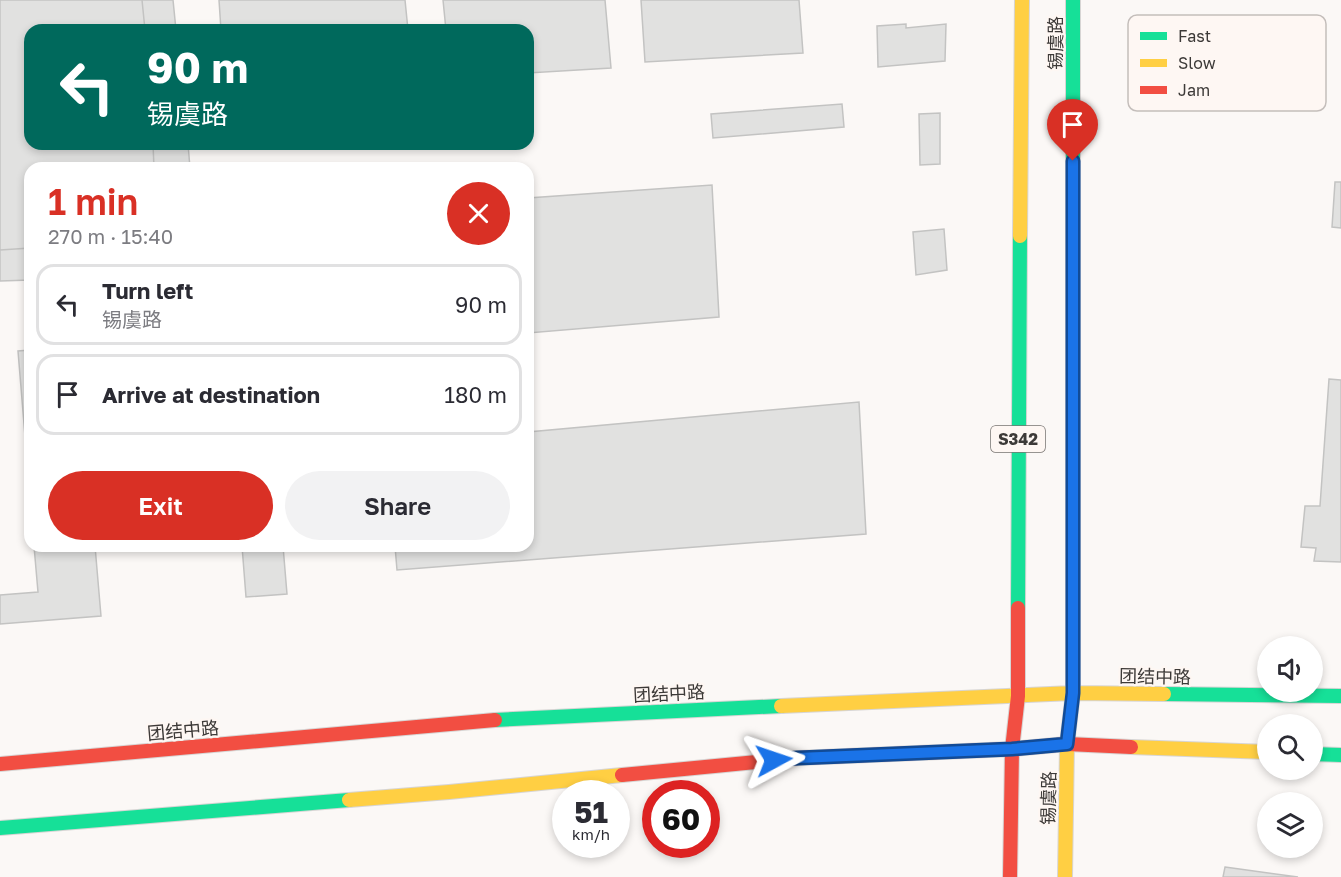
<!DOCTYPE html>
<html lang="en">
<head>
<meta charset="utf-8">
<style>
  body { margin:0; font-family:"Golos Text","Noto Sans SC",sans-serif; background:#f2f2f3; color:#2b2b33; height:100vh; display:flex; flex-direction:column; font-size:22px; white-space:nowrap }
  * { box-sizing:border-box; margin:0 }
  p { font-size:20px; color:#7c7c81 }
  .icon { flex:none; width:33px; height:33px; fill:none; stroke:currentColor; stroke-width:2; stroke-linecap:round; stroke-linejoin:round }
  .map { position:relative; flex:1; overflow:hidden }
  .drawer { position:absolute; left:24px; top:162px; width:510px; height:390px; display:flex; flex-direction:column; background:#fff; border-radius:18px; box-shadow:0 3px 9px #0003 }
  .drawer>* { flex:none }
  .banner { position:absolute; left:24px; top:24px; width:510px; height:126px; border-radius:18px; box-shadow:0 3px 9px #0003; background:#00695c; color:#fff; overflow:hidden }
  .controls { position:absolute; left:1257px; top:636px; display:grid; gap:12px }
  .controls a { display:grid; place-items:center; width:66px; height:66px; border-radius:50%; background:#fff; box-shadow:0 3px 9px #0003; font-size:30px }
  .speed { position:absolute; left:552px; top:780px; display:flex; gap:12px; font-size:30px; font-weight:700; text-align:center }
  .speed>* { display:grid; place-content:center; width:78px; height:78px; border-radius:50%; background:#fff; box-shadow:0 3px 9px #0003; line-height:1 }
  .speed small { font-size:15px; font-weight:400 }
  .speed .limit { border:9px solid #d22; background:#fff; color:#111 }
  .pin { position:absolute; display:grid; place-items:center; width:51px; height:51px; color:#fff; margin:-62px -26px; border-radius:50% 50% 50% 0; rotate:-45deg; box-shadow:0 0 6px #0007 }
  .pin .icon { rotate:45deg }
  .me { position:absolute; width:66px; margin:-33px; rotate:85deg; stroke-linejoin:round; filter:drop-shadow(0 0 4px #0008) }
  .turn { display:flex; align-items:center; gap:21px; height:126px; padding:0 24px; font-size:27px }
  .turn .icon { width:78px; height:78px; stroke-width:2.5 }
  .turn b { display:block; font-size:42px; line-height:51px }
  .round { display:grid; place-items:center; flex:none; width:63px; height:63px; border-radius:32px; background:#f2f2f3 }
  .summary { display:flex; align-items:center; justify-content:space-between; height:102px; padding:0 24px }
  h1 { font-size:36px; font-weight:600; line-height:45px; color:#d93025 }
  .action { display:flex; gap:12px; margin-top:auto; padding:12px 24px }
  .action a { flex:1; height:69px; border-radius:36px; background:#d93025; color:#fff; font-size:24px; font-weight:600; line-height:69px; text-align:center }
  .action a+a { background:#f2f2f3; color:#2b2b33 }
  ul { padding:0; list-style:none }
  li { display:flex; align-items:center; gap:18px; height:81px; margin:0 12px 9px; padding:0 12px; border:3px solid #e1e1e2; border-radius:18px }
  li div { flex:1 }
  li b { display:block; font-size:22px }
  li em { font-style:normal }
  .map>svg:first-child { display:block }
  .building { fill:#e1e1e0; stroke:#c3c3c2; stroke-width:1.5 }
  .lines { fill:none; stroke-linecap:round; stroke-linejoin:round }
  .fast-casing { stroke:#d7d5d4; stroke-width:16 }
  .slow-casing { stroke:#d7d5d4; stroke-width:16 }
  .jam-casing { stroke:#d7d5d4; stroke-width:16 }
  .fast { stroke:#16e098; stroke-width:14 }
  .slow { stroke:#ffcf43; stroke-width:14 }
  .jam { stroke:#f24e42; stroke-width:14 }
  .route-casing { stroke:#114b97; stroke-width:15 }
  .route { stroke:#1a73e8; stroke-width:10 }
  .labels { text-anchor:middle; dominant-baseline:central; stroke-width:4.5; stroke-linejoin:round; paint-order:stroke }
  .shield { fill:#fef7f3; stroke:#777370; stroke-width:1.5 }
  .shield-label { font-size:16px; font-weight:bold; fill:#3d3a38 }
  .street-label { font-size:18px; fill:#3d3a38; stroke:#fef7f3 }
  .key { fill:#fef7f3; stroke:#c4bebb; stroke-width:1.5 }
  .key-label { font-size:16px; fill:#3d3a38 }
</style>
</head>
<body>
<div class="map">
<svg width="1341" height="877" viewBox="0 0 1341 877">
  <rect width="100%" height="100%" fill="#fbf8f6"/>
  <path class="building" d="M0,0H142L145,30H30V144H153L154,168H30V248L0,250Z
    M0,0H173L176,30H30V144H188L190,168H30V280L0,281Z
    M219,0H405L408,30H221Z
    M443,0H605L611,68L528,73V30H446Z
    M641,0H799L803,53L645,62Z
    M906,24V28L946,24L945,61L878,67L877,26Z
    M842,104L844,127L713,138L711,114Z
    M940,113V164L920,165L919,114Z
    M1335,182H1341V228L1332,227Z
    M712,185L719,317L528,333V198Z
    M944,229L947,270L916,275L913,232Z
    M30,350V497L18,351Z
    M1329,379L1341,380V562L1314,561L1316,548L1301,547L1305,506H1320Z
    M859,402L866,534L397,570L395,546H528V432Z
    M34,546H95L101,616L0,624V595L38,592Z
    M242,546H283L287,594L246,597Z
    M1225,867L1298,877H1223Z"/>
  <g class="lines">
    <g class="fast-casing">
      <path id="fast" d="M1073,0V483
        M1018,608L1020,236
        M1164,694L1341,696
        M495,720L781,706
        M1312,754L1341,755
        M0,828L349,800"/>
    </g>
    <g class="slow-casing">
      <path id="slow" d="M1020,236L1022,0
        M781,706L1073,693L1164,694
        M1131,747L1268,752
        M349,800L449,792L622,775
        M1065,877L1067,744L1073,693V483"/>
    </g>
    <g class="jam-casing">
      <path id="jam" d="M0,764L495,720
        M622,775L798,758L1012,749L1067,744L1131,747
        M1010,877L1012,749L1018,696V608"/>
    </g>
    <use href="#fast" class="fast"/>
    <use href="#slow" class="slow"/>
    <use href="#jam" class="jam"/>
  </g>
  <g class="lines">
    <g class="route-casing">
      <path id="route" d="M774,760L798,758L1012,749L1067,744L1073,693V161"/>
    </g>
    <use href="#route" class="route"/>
  </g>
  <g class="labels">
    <rect class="shield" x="991" y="426" width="54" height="26" rx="4.5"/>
    <g class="shield-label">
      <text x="1018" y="439">S342</text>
    </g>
    <g class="street-label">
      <text transform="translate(1055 43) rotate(-90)">锡虞路</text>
      <text transform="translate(1155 676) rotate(1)">团结中路</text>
      <text transform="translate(669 693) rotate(-3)">团结中路</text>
      <text transform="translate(183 730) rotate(-5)">团结中路</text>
      <text transform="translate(1048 798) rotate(-89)">锡虞路</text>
    </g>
  </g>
  <rect x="1128" y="15" width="198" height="96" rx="9" class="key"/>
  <rect x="1140" y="32" width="27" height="8" fill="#16e098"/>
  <rect x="1140" y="59" width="27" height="8" fill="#ffcf43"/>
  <rect x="1140" y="86" width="27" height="8" fill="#f24e42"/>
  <g class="key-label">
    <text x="1178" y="42">Fast</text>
    <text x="1178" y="69">Slow</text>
    <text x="1178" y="96">Jam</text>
  </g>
</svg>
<div class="controls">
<a><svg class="icon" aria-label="sound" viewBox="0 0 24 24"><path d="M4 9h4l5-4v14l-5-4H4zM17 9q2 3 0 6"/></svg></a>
<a><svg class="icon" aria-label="search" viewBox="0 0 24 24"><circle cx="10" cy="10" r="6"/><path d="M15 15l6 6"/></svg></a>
<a><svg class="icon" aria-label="layers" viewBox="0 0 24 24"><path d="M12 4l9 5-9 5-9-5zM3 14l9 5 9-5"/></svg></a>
</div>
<div class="speed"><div>51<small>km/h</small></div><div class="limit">60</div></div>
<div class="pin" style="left:1073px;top:161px;background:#d93025"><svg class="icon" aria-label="arrive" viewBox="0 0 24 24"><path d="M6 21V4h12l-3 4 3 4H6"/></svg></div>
<svg class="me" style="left:774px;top:760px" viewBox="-20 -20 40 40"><path d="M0-17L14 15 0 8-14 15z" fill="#1a73e8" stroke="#fff" stroke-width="4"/></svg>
<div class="banner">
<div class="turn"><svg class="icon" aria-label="left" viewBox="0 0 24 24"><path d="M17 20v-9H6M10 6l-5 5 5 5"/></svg><div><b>90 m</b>锡虞路</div></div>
</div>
<section class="drawer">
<div class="summary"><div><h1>1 min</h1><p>270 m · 15:40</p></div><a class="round" style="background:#d93025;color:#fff"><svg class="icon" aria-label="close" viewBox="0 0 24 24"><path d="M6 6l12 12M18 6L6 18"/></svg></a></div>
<ul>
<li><svg class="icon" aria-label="left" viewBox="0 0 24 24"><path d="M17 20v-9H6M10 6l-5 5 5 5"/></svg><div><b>Turn left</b><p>锡虞路</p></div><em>90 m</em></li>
<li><svg class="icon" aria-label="arrive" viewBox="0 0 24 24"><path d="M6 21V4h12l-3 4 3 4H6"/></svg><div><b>Arrive at destination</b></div><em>180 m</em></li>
</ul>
<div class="action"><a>Exit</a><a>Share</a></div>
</section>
</div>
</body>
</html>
